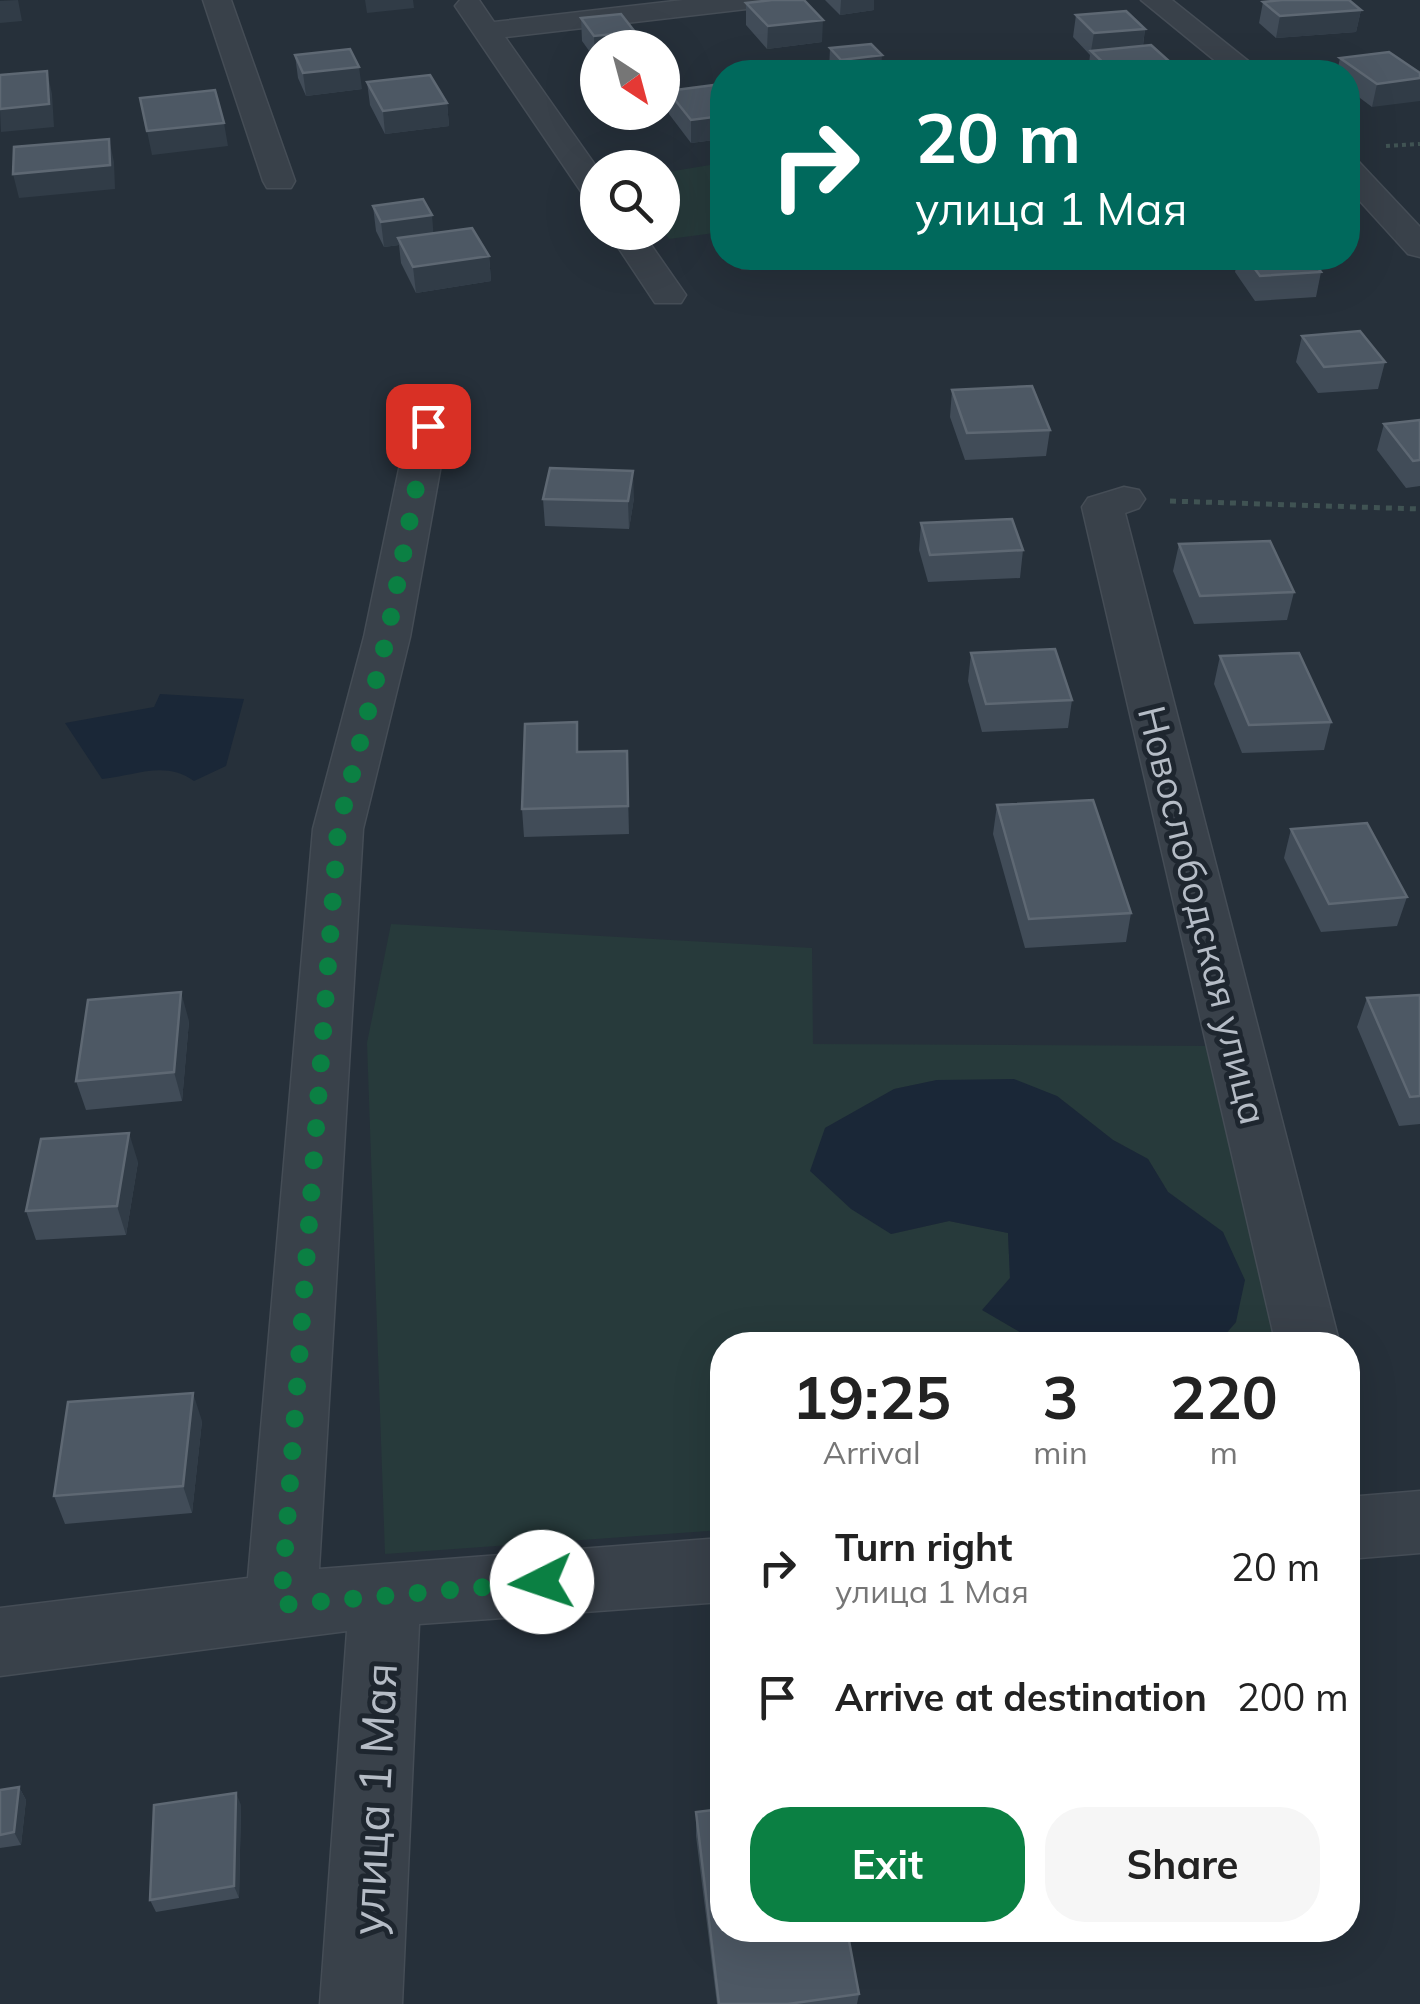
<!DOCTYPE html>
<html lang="en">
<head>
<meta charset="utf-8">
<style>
  body { margin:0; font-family:Mulish,sans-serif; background:#f6f6f6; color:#222; height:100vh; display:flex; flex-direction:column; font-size:38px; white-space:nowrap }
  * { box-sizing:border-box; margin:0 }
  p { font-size:32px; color:#767676 }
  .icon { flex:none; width:55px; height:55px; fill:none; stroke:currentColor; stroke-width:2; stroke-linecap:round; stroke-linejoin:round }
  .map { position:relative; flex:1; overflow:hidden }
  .sheet { position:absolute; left:710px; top:1332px; width:650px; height:610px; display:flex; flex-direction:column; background:#fff; border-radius:40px; box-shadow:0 10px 40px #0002 }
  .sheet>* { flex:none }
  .hud { position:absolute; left:710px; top:60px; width:650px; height:210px; border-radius:40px; box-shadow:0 10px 40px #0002; background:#00695c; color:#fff; overflow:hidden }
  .needle { width:65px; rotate:144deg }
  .controls { position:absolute; left:580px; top:30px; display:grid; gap:20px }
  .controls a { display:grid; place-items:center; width:100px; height:100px; border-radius:50%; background:#fff; box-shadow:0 10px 40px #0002; font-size:50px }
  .pin { position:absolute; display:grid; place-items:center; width:85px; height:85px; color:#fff; margin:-42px; border-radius:20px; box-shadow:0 5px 15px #0006 }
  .me { position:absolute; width:110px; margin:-55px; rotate:266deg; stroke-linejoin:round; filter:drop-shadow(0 0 8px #0008) }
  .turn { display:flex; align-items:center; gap:35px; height:210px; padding:0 40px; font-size:45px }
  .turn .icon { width:130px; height:130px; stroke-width:2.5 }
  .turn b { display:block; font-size:70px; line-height:85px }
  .eta { display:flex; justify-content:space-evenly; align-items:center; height:170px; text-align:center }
  .eta b { font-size:60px; font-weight:700; line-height:70px }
  .action { display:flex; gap:20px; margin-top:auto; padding:20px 40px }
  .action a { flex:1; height:115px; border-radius:40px; background:#0b8043; color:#fff; font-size:40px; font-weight:700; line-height:115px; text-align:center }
  .action a+a { background:#f6f6f6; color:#222 }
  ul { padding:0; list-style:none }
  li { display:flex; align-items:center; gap:30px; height:130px; padding:0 40px }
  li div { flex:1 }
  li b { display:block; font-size:38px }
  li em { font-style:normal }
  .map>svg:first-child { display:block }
  .green { fill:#273a3b }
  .water { fill:#1a2737 }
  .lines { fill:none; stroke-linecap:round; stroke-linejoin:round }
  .minor-casing { stroke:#454d56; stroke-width:3 }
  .path-far1 { stroke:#405353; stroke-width:4; stroke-dasharray:4 4; stroke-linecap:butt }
  .path { stroke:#405353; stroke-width:5; stroke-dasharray:6 6; stroke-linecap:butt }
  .minor { fill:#39414a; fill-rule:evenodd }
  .wall { fill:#414c58 }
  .shaded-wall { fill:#313c47 }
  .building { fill:#4d5864; stroke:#5e6873; stroke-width:2.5 }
  .route { stroke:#0b8043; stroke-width:18; stroke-dasharray:0 32.4 }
  .labels { text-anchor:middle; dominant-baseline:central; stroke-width:10; stroke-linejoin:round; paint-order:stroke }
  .street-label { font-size:38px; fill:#b5bcc6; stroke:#1e262f }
  .near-street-label { font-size:45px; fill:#b5bcc6; stroke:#1e262f }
</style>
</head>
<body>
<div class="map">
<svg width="1420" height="2004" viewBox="0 0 1420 2004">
  <rect width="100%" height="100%" fill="#26303a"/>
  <path class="green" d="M722,163V232L669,239L663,230L662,173Z
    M391,924L812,948L813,1044L1218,1046L1282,1345H1216L1236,1322L1223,1232L1168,1192L1148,1159L1113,1140L1057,1096L937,1080L895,1089L825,1128L891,1234L949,1221L1008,1233L1010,1278L983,1310L1042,1345H722V1530L385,1554L367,1043Z"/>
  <path class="water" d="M160,694L244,699L226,766L194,781C164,760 136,776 102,779L65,723L154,707Z
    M1014,1079L1057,1096L1113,1140L1148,1159L1168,1192L1223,1232L1245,1280L1236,1322L1216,1345H1042L982,1310L1010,1278L1008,1233L949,1221L891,1234L851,1209L810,1171L825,1128L894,1089L937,1080Z"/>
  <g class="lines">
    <g class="minor-casing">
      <path id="minor" d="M203,0H231L295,181L291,188H267L263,181Z
        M460,0H479L494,22L683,0H769L755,8L505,37L598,169V203L582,193L455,6Z
        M1141,0H1172L1262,72H1229Z
        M1348,159L1359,162L1420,227V257L1408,254L1348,188Z
        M608,232H642L686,295L681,303H655Z
        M428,414L442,418L448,426L410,637L363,829L319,1569L722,1538V1602L419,1624L402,2004H320L347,1631L0,1676V1608L248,1578L313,829L364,637L408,426L414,418Z
        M1124,487L1139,490L1145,499L1139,508L1125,513L1340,1345H1276L1082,507L1088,498Z
        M1420,1491V1553L1348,1559V1497Z"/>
    </g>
    <path class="path-far1" d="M1386,146L1420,144"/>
    <path class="path" d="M1170,501L1420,509"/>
    <use href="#minor" class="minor"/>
  </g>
  <path class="wall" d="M825,0H874V10L840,15Z
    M1263,2L1361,10L1356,32L1276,38L1259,23Z
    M746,3L822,42L767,49L746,25Z
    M1076,15L1145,29L1143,46L1180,72H1088L1090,55L1073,37Z
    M581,18L635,32L595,59L582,41Z
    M830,48L881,72H831L829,71Z
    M295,55L362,89L306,96L298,78Z
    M1340,58L1420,73L1372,107L1348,89V72H1337Z
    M367,82L447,103L449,126L385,134L370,105Z
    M722,84V139L691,143L669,114L668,91Z
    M373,206L489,256L491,281L416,293L401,263L399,245L384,247L376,231Z
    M720,217H722V245L720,242Z
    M732,258H804L803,261L742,270Z
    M1238,258H1311L1321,272L1316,297L1255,301L1235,272Z
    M1302,336L1385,362L1378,389L1318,393L1296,362Z
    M952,390L1050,430L1046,456L965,460L950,417Z
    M1420,420V486L1406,488L1377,450L1384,424Z
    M634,498L629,529L545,526L543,499Z
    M921,523L1023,550L1020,578L928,582L919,550Z
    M1179,544L1294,592L1287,620L1194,624L1173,571Z
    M971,653L1072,700L1068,728L982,732L968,681Z
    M1220,656L1331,722L1324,750L1242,753L1214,684Z
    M627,751L629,834L524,837L522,809L578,752Z
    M997,805L1131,913L1126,942L1025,948L993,834Z
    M1291,829L1407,897L1397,926L1321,932L1284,858Z
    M1420,995V1124L1399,1126L1357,1027L1367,998Z
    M189,1021L182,1101L86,1110L76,1081Z
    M138,1162L126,1235L36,1240L26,1211Z
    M202,1421L192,1513L65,1524L54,1496Z
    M19,1787L26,1800L21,1845L0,1848V1790Z
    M241,1805L239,1898L156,1912L150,1900Z
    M696,1812L859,1994L857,2004H717L696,1836Z"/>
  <path class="shaded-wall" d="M18,0L22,21L0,23V1Z
    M365,0H413L414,8L367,13Z
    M841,0H874V10L840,15Z
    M1361,10L1356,32L1276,38L1280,16Z
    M823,20L822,42L767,49L768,26Z
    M1145,29L1142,51H1091L1094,33Z
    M635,32V48H598V58L595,59L594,36Z
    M882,55L881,72H840L841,60Z
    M359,67L362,89L306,96L303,73Z
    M47,71L52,94L54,127L1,132L0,109Z
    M1420,78V101L1372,107L1377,84Z
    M447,103L449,126L385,134L383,111Z
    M722,116V139L691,143V120Z
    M224,123L228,146L152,155L147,131Z
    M109,139L114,162L115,189L19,198L13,174Z
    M432,215L434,240L398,238L399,245L384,247L381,222Z
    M489,256L491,281L416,293L413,267Z
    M742,258H804L803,261L742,270Z
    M633,471L634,498L629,529L628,501Z
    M181,992L189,1021L182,1101L174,1072Z
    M129,1133L138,1162L126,1235L117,1206Z
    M193,1393L202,1421L192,1513L183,1486Z
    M19,1787L26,1800L21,1845L14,1832Z
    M236,1793L241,1805L239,1898L234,1886Z"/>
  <path class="building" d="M772,0H804L823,20L768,26L746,3Z
    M1282,0H1349L1361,10L1280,16L1263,2Z
    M1126,11L1145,29L1094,33L1076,15Z
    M621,14L635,32L594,36L581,18Z
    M871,44L882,55L841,60L830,48Z
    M1151,45L1180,71L1113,72L1091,51Z
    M350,49L359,67L303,73L295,55Z
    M1389,52L1420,73V78L1377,84L1340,58Z
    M47,71L49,104L0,109V75Z
    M430,75L447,103L383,111L367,82Z
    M722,84V116L691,120L668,91Z
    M215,90L224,123L147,131L140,98Z
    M109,139L110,165L13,174L14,147Z
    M423,199L432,215L381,222L373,206Z
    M472,228L489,256L413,267L398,238Z
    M1247,258H1311L1321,272L1260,276Z
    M1360,331L1385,362L1324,367L1302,336Z
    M1032,386L1050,430L967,433L952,390Z
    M1420,420V460L1413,461L1384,424Z
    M550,468L633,471L628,501L543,499Z
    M1012,519L1023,550L930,555L921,523Z
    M1270,541L1294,592L1200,596L1179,544Z
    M1055,649L1072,700L986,704L971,653Z
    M1299,653L1331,722L1249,725L1220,656Z
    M577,722V752L627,751L628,806L522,809L525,724Z
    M1093,800L1131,913L1029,919L997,805Z
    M1367,823L1407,897L1329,904L1291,829Z
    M181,992L174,1072L76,1081L88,1000Z
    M1420,995V1096L1410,1097L1367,998Z
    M129,1133L117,1206L26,1211L41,1139Z
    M193,1393L183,1486L54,1496L68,1402Z
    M19,1787L14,1832L0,1835V1790Z
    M236,1793L234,1886L150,1900L154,1805Z
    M722,1809V1930H847L859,1994L788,2004H719L696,1812Z"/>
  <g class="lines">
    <path class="route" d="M428,426L387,637L338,829L281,1605L542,1582"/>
  </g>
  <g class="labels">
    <g class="street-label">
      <text transform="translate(1203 915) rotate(76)">Новослободская улица</text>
    </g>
    <g class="near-street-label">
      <text transform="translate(373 1799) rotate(-87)">улица 1 Мая</text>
    </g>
  </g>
</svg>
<div class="controls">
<a><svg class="needle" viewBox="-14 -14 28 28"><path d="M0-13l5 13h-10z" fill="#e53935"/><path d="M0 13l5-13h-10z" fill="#767676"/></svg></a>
<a><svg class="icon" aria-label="search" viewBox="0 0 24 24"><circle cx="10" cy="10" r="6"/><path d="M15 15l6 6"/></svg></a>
</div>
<div class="pin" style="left:428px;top:426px;background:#d93025"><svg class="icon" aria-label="arrive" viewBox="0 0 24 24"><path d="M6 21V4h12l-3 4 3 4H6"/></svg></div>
<svg class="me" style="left:542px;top:1582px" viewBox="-20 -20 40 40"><circle r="19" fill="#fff"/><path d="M0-13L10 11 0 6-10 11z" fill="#0b8043"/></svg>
<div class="hud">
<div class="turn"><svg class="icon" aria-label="right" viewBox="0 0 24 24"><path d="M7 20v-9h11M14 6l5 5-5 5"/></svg><div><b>20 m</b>улица 1 Мая</div></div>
</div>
<section class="sheet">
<div class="eta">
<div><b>19:25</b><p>Arrival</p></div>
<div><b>3</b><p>min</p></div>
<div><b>220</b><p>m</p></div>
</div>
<ul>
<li><svg class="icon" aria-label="right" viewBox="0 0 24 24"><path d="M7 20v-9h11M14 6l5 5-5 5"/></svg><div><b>Turn right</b><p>улица 1 Мая</p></div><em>20 m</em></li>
<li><svg class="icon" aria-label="arrive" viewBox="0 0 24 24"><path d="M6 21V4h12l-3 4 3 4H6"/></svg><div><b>Arrive at destination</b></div><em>200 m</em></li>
</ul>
<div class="action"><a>Exit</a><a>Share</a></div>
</section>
</div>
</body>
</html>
